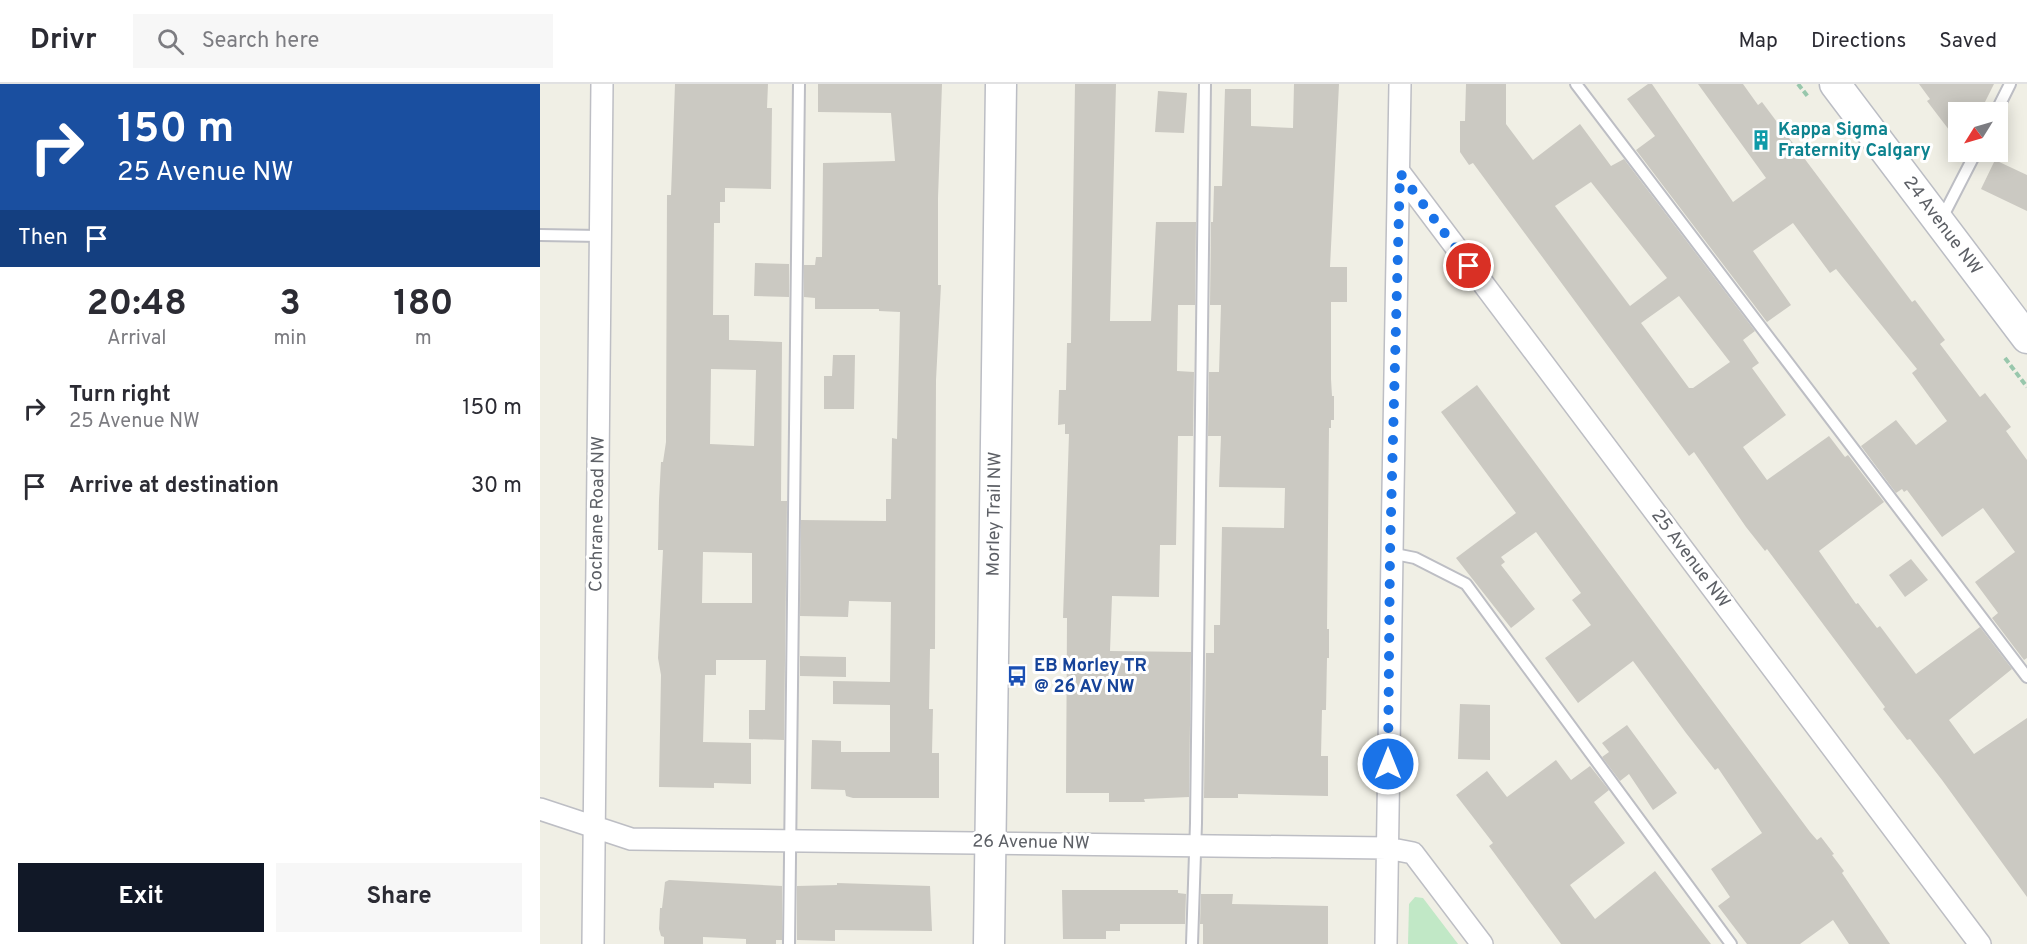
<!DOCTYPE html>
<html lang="en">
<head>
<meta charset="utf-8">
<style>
  body { margin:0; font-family:Overpass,sans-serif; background:#f7f7f7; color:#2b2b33; height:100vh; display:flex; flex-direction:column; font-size:22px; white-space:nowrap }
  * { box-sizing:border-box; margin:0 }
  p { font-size:20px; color:#7c7c81 }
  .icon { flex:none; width:33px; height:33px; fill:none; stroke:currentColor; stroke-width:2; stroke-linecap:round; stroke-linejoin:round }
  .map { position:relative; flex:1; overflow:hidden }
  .sheet { display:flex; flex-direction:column; background:#fff; width:540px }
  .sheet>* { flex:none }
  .hud { background:#1a4fa0; color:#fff; overflow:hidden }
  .needle { width:39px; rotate:233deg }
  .buttons { position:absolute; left:1408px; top:18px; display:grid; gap:12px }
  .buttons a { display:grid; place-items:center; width:60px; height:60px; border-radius:0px; background:#fff; box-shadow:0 3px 15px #0003; font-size:30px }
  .pin { position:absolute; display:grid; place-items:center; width:51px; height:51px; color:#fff; margin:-26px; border:3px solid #fff; border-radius:50%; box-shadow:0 2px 6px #0007 }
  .me { position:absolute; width:66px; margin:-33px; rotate:0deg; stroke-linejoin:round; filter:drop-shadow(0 0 4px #0008) }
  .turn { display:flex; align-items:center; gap:21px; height:126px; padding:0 18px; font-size:27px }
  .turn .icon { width:78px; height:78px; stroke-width:2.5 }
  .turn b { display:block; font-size:42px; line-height:51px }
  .then { display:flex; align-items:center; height:57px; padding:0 18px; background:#0003; gap:12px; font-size:22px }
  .eta { display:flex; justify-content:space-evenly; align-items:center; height:102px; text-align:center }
  .eta b { font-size:36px; font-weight:700; line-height:42px }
  .primary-button { display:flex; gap:12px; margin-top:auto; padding:12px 18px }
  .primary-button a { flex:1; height:69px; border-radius:0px; background:#111827; color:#fff; font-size:24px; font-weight:700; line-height:69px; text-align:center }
  .primary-button a+a { background:#f7f7f7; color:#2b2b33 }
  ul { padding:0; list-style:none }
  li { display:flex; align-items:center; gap:18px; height:78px; padding:0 18px }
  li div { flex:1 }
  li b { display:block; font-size:22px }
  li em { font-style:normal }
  header { display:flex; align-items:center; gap:36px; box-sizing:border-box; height:84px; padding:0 30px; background:#fff; border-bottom:2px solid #e1e1e2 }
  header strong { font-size:28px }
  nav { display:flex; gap:33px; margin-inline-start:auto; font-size:21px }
  .search { width:420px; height:54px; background:#f7f7f7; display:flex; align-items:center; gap:15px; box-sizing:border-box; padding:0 21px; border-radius:0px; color:#7c7c81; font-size:22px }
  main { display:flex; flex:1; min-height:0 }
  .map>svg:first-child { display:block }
  .green { fill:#c1e8c6 }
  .building { fill:#cbc9c2; fill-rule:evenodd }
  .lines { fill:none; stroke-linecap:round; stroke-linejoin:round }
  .lane-casing { stroke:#bdbec4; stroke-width:14 }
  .street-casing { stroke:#bdbec4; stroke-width:24 }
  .secondary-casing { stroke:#bbbdc4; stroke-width:33 }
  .path { stroke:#98c7ac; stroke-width:4; stroke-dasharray:6 3; stroke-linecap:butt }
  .lane { stroke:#fff; stroke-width:10 }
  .street { stroke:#fff; stroke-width:21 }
  .secondary { stroke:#fff; stroke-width:30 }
  .route { stroke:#1a73e8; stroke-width:10; stroke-dasharray:0 18 }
  .labels { text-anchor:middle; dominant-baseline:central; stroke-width:6; stroke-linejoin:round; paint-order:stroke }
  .culture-label { font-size:18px; font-weight:bold; fill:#0d838f; stroke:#fff; text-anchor:start }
  .street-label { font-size:18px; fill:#5d6066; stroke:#fff }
  .transit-label { font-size:18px; font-weight:bold; fill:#164399; stroke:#fff; text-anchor:start }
</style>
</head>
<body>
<header>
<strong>Drivr</strong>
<div class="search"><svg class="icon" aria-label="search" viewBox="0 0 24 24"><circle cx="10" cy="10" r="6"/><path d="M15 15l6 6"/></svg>Search here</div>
<nav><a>Map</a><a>Directions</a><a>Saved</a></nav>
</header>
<main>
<section class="sheet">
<div class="hud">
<div class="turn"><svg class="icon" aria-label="right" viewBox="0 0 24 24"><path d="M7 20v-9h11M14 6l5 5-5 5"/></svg><div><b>150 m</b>25 Avenue NW</div></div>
<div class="then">Then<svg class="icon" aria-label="arrive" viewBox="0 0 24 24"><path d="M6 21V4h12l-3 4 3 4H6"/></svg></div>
</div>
<div class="eta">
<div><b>20:48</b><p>Arrival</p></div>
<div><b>3</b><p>min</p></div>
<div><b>180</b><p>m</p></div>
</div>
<ul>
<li><svg class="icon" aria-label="right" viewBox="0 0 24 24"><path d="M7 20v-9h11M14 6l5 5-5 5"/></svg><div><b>Turn right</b><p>25 Avenue NW</p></div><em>150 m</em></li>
<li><svg class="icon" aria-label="arrive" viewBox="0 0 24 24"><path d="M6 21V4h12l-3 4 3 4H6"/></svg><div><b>Arrive at destination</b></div><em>30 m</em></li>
</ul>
<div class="primary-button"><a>Exit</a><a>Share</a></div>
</section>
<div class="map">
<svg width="1487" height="860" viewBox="0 0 1487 860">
  <rect width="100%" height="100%" fill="#f0efe5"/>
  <path class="green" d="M875,813L883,814L918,860H868L869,820Z"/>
  <path class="building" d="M135,0H228L227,24H232L231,105L185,104V118H180V139H174L173,231H189V256L242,258L241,417H247L244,656L209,655V626H225L226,576H176V591H165L163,658L211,659V700L174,699V704L119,703L121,591L118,574L123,466H118L119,416L121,378H123L126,358L127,111H131ZM171,285L216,286L214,362L170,360ZM163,468L212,469V519H162Z
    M278,0H402L398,114V201H401L396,296L395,565H390L389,625H393L392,669H399V714H313L306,712L305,706L271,705L272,656L301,657V668H350V621L293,620V597L350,598L351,518L309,517L308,533L260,532L261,436L346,437V415H351L352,354L357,355L360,228L339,227V225H275V214L264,213V181H275L276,173H282L283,79L355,77L351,29L278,28Z
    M535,0H576L570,237H611L616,138H656L655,221H638L637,287L654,288L653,352H638L636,461H620L619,513L572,512L570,567L651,568L649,713L604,715L605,718H569V709H526L527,534H523L529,350H525V340L518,341L519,306H526L527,259H531Z
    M754,0H799L790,183H807V218H791V295L792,312H794V336H791V344H789L787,545H789V574H787L786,626H782L781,672H788V712L698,710V714H664L666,569H674V541H680L682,443L744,444L745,404L679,403L681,352H668L669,288H679L681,221H670L671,138H673L674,102H682L685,5H711V42L753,44Z
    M926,0H966V40L993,76L1040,40L1071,82L1084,75L1215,247L1203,256L1219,279L1212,284L1246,331L1203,363L1227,396L1289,352L1305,373L1308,371L1344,418L1279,467L1316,520L1318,519L1337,544L1340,542L1376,590L1440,543L1472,585L1409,636L1434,670L1487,634V813L1402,696L1370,655L1367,656L1343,625L1345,623L1227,465L1225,467L1206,443L1154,368L1149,372L933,79L929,81L920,68V37H925ZM1051,98L1127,194L1090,222L1015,122ZM1139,212L1190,278L1153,304H1149L1101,239Z
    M1108,0H1112L1193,118L1226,94L1158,0H1203L1218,21L1222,18L1372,218L1375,216L1405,256L1400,260L1440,313L1445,309L1471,343L1466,347L1487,376V574L1484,576L1452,534L1458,529L1435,498L1475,468L1443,424L1402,453L1367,406L1364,408L1362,405L1356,409L1321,362L1356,336L1376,361L1407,337L1372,289L1377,285L1296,185L1290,189L1253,139L1213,167L1251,221L1227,238L1096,66L1115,52L1087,15Z
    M1379,0H1454L1440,28H1419V59L1387,17L1390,15Z
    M618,7L647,9L644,49L615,48Z
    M1455,76L1487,91V127L1441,105Z
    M215,179L249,180V213L214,212Z
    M293,271H315L314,325H284V292H292Z
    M937,301L1270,748L1277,756L1281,753L1294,770L1292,771L1304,787L1302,789L1350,860H1309L1293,836L1260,860H1207L1178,822L1190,813L1171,785L1222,749L1178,684L1175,686L1146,649L1093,577L1038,619L1005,574L1051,541L1032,516L1041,509L996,448L961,473L965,478L961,481L995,525L971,544L916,474L976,429L901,328Z
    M1371,475L1388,496L1365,513L1349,491Z
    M260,572L306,573V593L260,592Z
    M920,620L950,621V676L918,675Z
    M1087,641L1137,709L1113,726L1089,690L1080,697L1062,673L1069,668L1062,659Z
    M1016,676L1031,696L1050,682L1069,706L1054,718L1085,759L1030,801L1055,835L1115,787L1171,860H1021L949,762L953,759L916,711L947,687L967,713Z
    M129,796L242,802V856H236V860H206V855L163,853V860H124V853L121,852L119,845L120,824H122L125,798Z
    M297,799L390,802L392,847L295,846V857L257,856V802L297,801Z
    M522,806H638V809L646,810L645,840H580V847H566V855H523Z
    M661,810H693L692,820L788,822V860H663V840H660Z"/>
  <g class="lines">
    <g class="lane-casing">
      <path id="lane" d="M1036,0L1487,593
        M1456,28L1470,0
        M1401,136L1436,68
        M0,151L60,152
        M850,469L875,474L926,500L1191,860
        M249,860L259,0
        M652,860L656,739L665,0"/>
    </g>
    <g class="street-casing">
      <path id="street" d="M860,89L1440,860
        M0,725L91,755L847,764L873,769L942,860
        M53,860L62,0
        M846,860C848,573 857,287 860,0"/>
    </g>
    <g class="secondary-casing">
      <path id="secondary" d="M1295,0L1487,254
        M449,860L461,0"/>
    </g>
    <path class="path" d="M1258,0L1269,14
      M1465,274L1487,303"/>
    <use href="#lane" class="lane"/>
    <use href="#street" class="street"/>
    <use href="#secondary" class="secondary"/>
  </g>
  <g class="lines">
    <path class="route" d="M848,680L850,469L860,89L929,182"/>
  </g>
  <defs>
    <g id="building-bare" transform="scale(1.62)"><path d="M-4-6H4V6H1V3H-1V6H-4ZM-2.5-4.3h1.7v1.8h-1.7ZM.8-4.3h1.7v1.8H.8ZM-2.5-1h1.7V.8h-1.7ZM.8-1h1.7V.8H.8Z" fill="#0f9aa8" stroke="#fff" stroke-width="2.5" paint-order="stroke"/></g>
    <g id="bus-bare" transform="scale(1.62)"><path d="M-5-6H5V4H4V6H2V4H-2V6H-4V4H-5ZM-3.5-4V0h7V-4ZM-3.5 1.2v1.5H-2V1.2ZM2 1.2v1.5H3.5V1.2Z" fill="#1a4fb4" stroke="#fff" stroke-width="2.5" paint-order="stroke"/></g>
  </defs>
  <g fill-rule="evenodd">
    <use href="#building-bare" x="1221" y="56"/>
    <use href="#bus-bare" x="477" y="592"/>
  </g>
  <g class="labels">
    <g class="culture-label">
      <text x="1238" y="46">Kappa Sigma<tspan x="1238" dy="21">Fraternity Calgary</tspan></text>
    </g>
    <g class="street-label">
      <text transform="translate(1402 142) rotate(53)">24 Avenue NW</text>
      <text transform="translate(58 430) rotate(-89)">Cochrane Road NW</text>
      <text transform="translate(455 430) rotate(-89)">Morley Trail NW</text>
      <text transform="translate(1150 475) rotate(53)">25 Avenue NW</text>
      <text transform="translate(491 759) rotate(1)">26 Avenue NW</text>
    </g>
    <g class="transit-label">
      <text x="494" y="582">EB Morley TR<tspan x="494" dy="21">@ 26 AV NW</tspan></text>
    </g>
  </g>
</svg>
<div class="buttons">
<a><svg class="needle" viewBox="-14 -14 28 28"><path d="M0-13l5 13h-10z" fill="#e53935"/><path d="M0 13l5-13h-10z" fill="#7c7c81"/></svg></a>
</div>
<div class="pin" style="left:929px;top:182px;background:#d93025"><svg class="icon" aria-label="arrive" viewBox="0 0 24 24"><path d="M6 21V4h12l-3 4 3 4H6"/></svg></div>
<svg class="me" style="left:848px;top:680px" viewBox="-20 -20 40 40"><circle r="17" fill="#1a73e8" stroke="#fff" stroke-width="3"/><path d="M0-11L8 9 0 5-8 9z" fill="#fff"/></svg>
</div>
</main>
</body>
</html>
